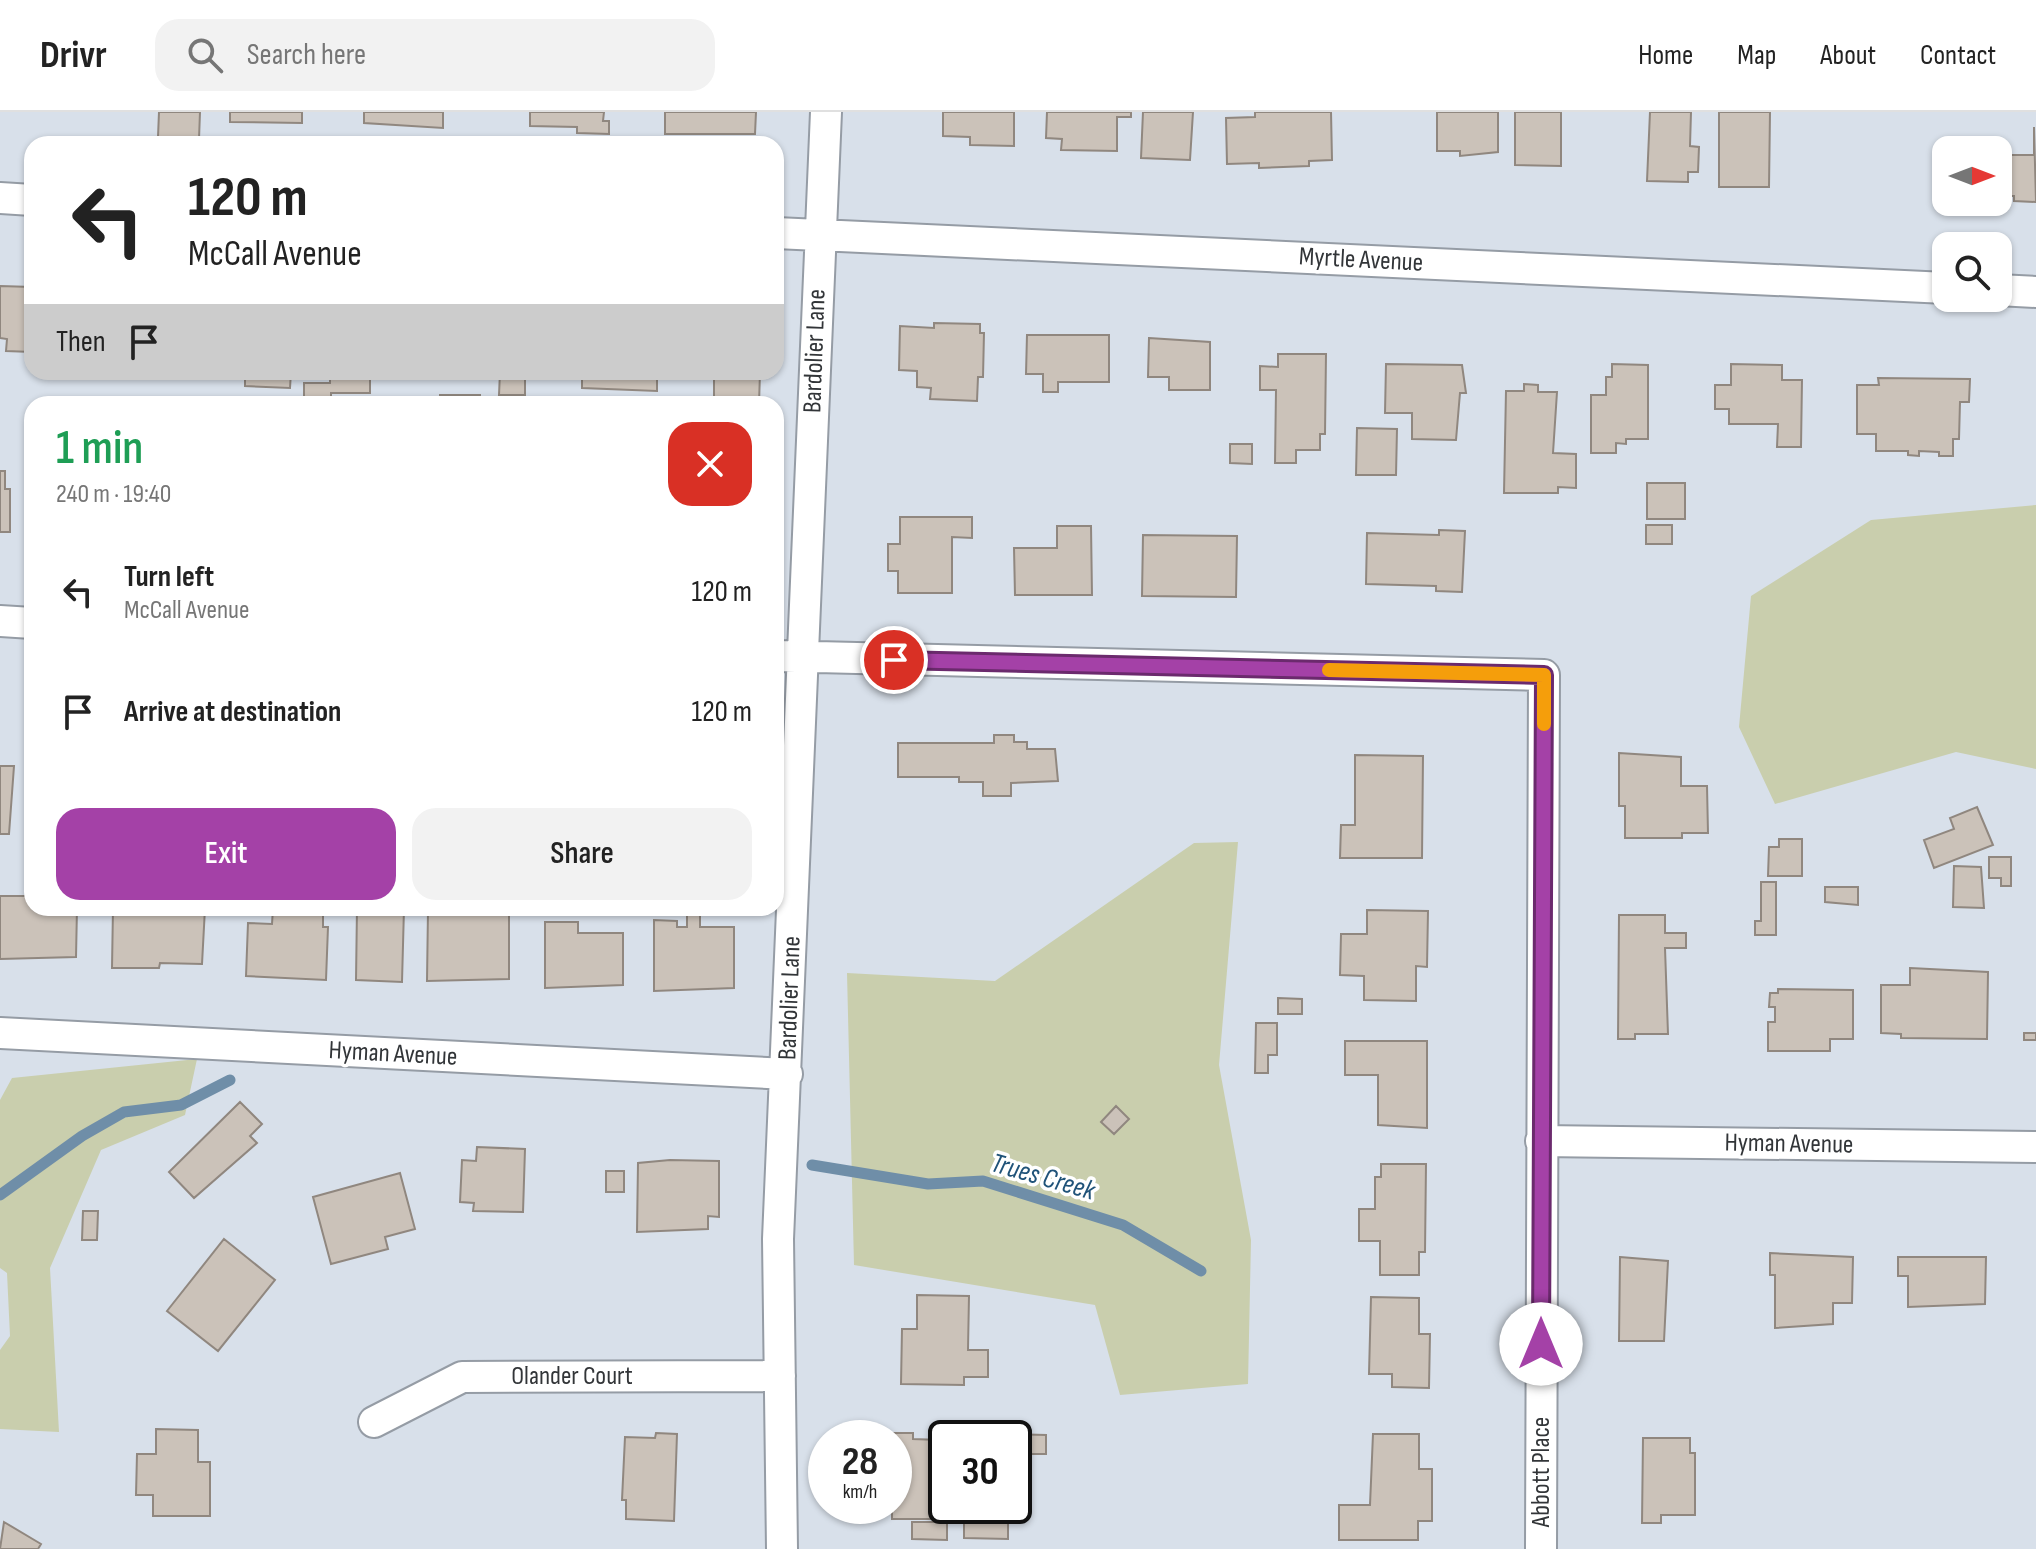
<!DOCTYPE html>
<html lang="en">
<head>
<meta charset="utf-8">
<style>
  body { margin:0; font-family:"Sofia Sans Condensed",sans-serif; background:#f2f2f2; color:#222; height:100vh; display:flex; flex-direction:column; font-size:30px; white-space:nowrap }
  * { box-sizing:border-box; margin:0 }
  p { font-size:26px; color:#767676 }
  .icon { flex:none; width:44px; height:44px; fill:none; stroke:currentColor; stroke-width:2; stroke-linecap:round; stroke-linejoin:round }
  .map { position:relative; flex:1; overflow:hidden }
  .panel { position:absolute; left:24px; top:284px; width:760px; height:520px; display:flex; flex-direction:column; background:#fff; border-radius:24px; box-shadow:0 2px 6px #0004 }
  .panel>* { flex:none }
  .hud { position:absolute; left:24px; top:24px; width:760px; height:244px; border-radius:24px; box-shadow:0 2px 6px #0004; background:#fff; color:#222; overflow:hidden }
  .needle { width:52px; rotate:90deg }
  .buttons { position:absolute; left:1932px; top:24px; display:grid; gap:16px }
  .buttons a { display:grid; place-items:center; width:80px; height:80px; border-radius:16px; background:#fff; box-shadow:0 2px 6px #0004; font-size:40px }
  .speed { position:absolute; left:808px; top:1308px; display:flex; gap:16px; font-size:40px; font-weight:700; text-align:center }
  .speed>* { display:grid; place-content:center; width:104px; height:104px; border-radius:50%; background:#fff; box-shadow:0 2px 6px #0004; line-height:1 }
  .speed small { font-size:20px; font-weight:400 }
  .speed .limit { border:4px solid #111; border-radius:12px; background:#fff; color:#111 }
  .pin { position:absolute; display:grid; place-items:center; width:68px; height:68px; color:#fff; margin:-34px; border:4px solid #fff; border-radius:50%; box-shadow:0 2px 8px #0007 }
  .me { position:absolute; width:88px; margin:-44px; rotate:0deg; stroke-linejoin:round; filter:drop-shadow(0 0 6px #0008) }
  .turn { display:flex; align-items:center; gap:28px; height:168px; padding:0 32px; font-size:36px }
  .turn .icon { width:104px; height:104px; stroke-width:2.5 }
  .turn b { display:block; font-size:56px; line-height:68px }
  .then { display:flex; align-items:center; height:76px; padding:0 32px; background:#0003; gap:16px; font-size:30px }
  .round { display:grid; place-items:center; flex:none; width:84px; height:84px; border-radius:24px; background:#f2f2f2 }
  .head { display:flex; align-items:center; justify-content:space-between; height:136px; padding:0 32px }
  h1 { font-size:48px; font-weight:600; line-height:60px; color:#1e9e55 }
  .button { display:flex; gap:16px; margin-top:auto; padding:16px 32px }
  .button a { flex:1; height:92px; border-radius:24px; background:#a441a7; color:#fff; font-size:32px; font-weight:600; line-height:92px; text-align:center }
  .button a+a { background:#f2f2f2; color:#222 }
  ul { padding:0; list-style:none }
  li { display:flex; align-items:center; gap:24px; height:120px; padding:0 32px }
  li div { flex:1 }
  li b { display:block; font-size:30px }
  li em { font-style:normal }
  header { display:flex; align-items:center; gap:48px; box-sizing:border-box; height:112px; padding:0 40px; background:#fff; border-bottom:2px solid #e0e0e0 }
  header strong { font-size:38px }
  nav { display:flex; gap:44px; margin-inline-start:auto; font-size:28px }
  .search { width:560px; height:72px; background:#f2f2f2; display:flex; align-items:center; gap:20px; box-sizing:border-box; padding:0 28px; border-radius:24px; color:#767676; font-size:30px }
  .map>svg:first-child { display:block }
  .green { fill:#c9cead }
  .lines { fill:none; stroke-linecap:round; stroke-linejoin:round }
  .stream { stroke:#6f8ea8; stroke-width:11 }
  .building { fill:#cbc2b9; stroke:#90877f; stroke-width:2 }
  .minor-casing { stroke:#959ca5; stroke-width:34 }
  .minor { stroke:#fff; stroke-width:30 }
  .route-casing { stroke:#6b2a6d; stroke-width:20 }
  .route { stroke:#a441a7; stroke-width:14 }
  .slow { stroke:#f59e0b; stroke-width:14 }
  .labels { text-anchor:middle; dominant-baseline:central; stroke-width:7; stroke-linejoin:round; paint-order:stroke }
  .street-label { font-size:26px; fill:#323538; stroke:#fff }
  .water-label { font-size:28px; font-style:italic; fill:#205379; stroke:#fff }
</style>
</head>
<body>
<header>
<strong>Drivr</strong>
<div class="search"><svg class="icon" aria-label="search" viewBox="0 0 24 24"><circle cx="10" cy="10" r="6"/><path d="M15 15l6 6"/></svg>Search here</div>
<nav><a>Home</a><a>Map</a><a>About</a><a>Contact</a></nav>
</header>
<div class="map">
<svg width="2036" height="1437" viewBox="0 0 2036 1437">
  <rect width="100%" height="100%" fill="#d8e0ea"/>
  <path class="green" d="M2036,393V657L1956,640L1775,692L1739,615L1751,484L1871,408Z
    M1238,730L1219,953L1251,1128L1248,1272L1120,1283L1095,1193L854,1153L847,861L995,869L1194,731Z
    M197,947L185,1003L101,1038L50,1156L59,1320L0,1317V1238L10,1224L7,1161L0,1156V988L12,966Z"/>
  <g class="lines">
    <path class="stream" d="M812,1053L928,1072L983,1069L1123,1113L1201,1159
      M0,1083L82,1024L124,1000L181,993L230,968"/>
  </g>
  <path class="building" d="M159,0H200L199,27L158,25Z
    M230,0H302V11L230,10Z
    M364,0H443V16L364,11Z
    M530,0H604L603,9H609V22L577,21V15L530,14Z
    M665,0H756L755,22H665Z
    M943,0H1014V34L970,33V25L943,24Z
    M1047,0H1131V5H1117V39L1061,38L1062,27L1046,26Z
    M1143,0H1193L1190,48L1141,46Z
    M1255,0H1331L1332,48L1309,49V54L1259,56V51L1227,52L1226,6L1255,5Z
    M1437,0H1498V40L1460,44V39H1437Z
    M1515,0H1561V54L1515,53Z
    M1650,0H1691L1690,34L1699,35L1698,60H1688V70L1647,69Z
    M1719,0H1770L1769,75H1719Z
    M2034,15L2036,90L2014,89V84H1998V43H2034Z
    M0,174L32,175V240L6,239L7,227L0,226Z
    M934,211L980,212V221H984L983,265H978L977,289L930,287L931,276L917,275V259L899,258L900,214L934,216Z
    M1027,223H1109V270H1058V280H1043V262H1026Z
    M1149,226L1210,230V278H1169V265H1148Z
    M1278,242H1326L1325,322H1320V338H1296V351H1275L1276,278H1260V254L1278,255Z
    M1386,252L1462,253L1466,281H1460L1456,328L1412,327V301H1385Z
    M1612,252L1648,253V327H1626V332L1616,331V341H1591V283H1606V265H1612Z
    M1731,252L1782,253V268H1802L1801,335H1777L1778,312H1729V297H1715V273H1731Z
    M108,260H159V267L108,265Z
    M245,260H291L290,276L245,274Z
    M330,260H370V281H331V292H304V271H330Z
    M500,260H525V283H499Z
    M582,260H657V279L582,276Z
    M714,260H760L759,292H714Z
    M1878,266L1970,267L1969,290H1960L1959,327H1953V344H1939V340L1919,339V344L1908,343V339H1876V322H1857V273H1879Z
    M1524,272L1538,273V280H1557L1553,341L1576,342V376L1558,375V381H1504L1506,279H1524Z
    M440,283H480V292H440Z
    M1357,316L1397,317L1396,363H1356Z
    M1230,332H1252V352L1230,351Z
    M0,359H5V377H10V420H0Z
    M1647,371H1685V407H1647Z
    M900,405H972V426L952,425V481H898V459H888V432H900Z
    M1646,413H1672V432H1646Z
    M1057,414H1091L1092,483H1015L1014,436H1057Z
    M1439,418L1465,419L1462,480L1436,479V474L1366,472L1367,421L1439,423Z
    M1143,423L1237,424L1236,485L1142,484Z
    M994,623H1014V630H1027V637H1055L1058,669L1011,671V684H983V670H959V665H898V631H994Z
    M1619,641L1681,645V674H1707L1708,721H1682V726H1625V694H1619Z
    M1355,643L1423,644L1422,746H1340L1341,713H1355Z
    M0,654H14L9,722H0Z
    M1977,695L1993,733L1934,756L1924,728L1954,717L1950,706Z
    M1779,727H1802V764H1768L1769,735H1779Z
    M1989,745H2011V774H2001V766H1989Z
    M1954,754L1981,755L1984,796L1953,795Z
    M1761,770H1776V823H1755V809H1761Z
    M1825,775H1858V793L1825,790Z
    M0,784H30L32,796H77L76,845L0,847Z
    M113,796H205L202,852L160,851L159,856H112Z
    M273,796H323V815H328L326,868L246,864L248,811L272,812Z
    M357,796H404L402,870L356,868Z
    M428,798H453V803H509V867L427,869Z
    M1367,798L1428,799L1427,855L1416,854V889L1364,888V864L1340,863L1341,822H1367Z
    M687,801L700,802V815H734V876L654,879V808L677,809V815H687Z
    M1619,803H1665V821H1686V836H1665L1668,922H1635V927H1618Z
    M545,810H578V821H623V873L545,876Z
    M1910,856L1988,860L1987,927L1901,926V922L1881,921V873H1910Z
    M1778,877L1853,878V927H1830V939H1768V910H1775V895H1769L1770,881H1778Z
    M1278,886L1302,887V902H1278Z
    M1256,911H1277V943H1268V961H1255Z
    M2024,921H2036V928H2024Z
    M1345,929H1427V1016L1378,1013V963H1345Z
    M240,990L262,1012L250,1024L257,1031L194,1086L169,1060Z
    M1116,994L1129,1007L1114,1022L1101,1010Z
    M477,1035L525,1037L523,1100L473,1099L474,1091L460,1090L462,1048L476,1049Z
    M670,1048L719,1049V1105L708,1104V1117L637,1120L638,1051Z
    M1381,1052H1426L1425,1140H1419V1163H1380V1129H1359V1097H1375V1065H1381Z
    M606,1059H624V1080H606Z
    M400,1061L415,1117L385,1125L388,1137L331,1152L313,1085Z
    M83,1099H98L97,1128H82Z
    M224,1127L275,1168L218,1239L167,1199Z
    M1770,1141L1853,1145L1852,1191H1833V1212L1775,1216V1163H1770Z
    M1620,1145L1668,1149L1664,1229H1619Z
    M1898,1145H1986L1985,1192L1908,1195V1164H1898Z
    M917,1183L969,1184L968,1238H988V1265H964V1273L901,1272L902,1217H917Z
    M1371,1185L1419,1186V1222H1430L1429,1276L1392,1275V1262H1369Z
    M156,1317L198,1318V1350H210V1404H153V1383H136L137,1342H156Z
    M656,1321L677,1322L674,1409L626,1407V1388H622L625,1325L655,1326Z
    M892,1321H913V1327L940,1328V1388H935L934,1407H892Z
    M1011,1322L1046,1323V1342H1014Z
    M1373,1322H1419V1357H1432V1409H1418V1428H1339V1393H1370Z
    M1643,1326H1690V1341H1695V1403H1661V1411H1642Z
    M964,1394H1008V1427L964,1426Z
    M4,1410L41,1432L38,1437H0Z
    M912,1410H947V1428L912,1427Z"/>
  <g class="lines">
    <g class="minor-casing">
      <path id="minor" d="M0,86L32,88
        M776,121L1946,176
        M1998,178L2036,180
        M0,509L32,511
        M776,544L1544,563L1541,1437
        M0,921L787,962
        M1541,1029L2036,1035
        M374,1310L462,1265L780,1264
        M782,1437L778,1127L826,0"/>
    </g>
    <use href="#minor" class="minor"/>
  </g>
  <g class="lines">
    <g class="route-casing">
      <path id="route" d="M894,548L1544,563L1541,1232"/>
    </g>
    <use href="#route" class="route"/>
    <path class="slow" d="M1329,558L1544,563V612"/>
  </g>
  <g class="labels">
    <g class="street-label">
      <text transform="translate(1361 148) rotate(3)">Myrtle Avenue</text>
      <text transform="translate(815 239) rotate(-88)">Bardolier Lane</text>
      <text transform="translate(790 886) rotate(-88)">Bardolier Lane</text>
      <text transform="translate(393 942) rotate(3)">Hyman Avenue</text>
      <text transform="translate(1789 1032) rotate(1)">Hyman Avenue</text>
      <text x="572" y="1264">Olander Court</text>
      <text transform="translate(1541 1360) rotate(-90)">Abbott Place</text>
    </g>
    <g class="water-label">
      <text transform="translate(1043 1065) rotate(16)">Trues Creek</text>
    </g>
  </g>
</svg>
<div class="buttons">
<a><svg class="needle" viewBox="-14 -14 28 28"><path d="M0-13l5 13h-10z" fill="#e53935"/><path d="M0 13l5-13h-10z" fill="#767676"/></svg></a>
<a><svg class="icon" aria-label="search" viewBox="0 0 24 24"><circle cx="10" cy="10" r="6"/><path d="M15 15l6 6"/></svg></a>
</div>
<div class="speed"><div>28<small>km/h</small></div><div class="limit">30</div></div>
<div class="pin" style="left:894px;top:548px;background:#d93025"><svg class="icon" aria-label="arrive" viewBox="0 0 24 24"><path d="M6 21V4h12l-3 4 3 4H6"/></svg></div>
<svg class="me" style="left:1541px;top:1232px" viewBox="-20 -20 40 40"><circle r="19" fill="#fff"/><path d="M0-13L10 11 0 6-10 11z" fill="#a441a7"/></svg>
<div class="hud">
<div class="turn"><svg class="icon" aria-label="left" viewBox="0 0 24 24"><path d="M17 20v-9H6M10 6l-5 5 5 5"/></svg><div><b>120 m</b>McCall Avenue</div></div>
<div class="then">Then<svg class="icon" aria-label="arrive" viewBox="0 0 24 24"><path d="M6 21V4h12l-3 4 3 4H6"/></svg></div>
</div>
<section class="panel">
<div class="head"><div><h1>1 min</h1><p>240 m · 19:40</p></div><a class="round" style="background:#d93025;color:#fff"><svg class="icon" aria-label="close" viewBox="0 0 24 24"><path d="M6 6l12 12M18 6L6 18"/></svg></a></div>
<ul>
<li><svg class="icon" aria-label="left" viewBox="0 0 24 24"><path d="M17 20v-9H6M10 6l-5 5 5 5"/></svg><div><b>Turn left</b><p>McCall Avenue</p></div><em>120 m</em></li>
<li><svg class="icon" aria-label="arrive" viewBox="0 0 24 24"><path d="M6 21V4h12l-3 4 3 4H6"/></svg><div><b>Arrive at destination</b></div><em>120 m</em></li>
</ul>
<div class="button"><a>Exit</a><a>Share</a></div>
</section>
</div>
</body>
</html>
